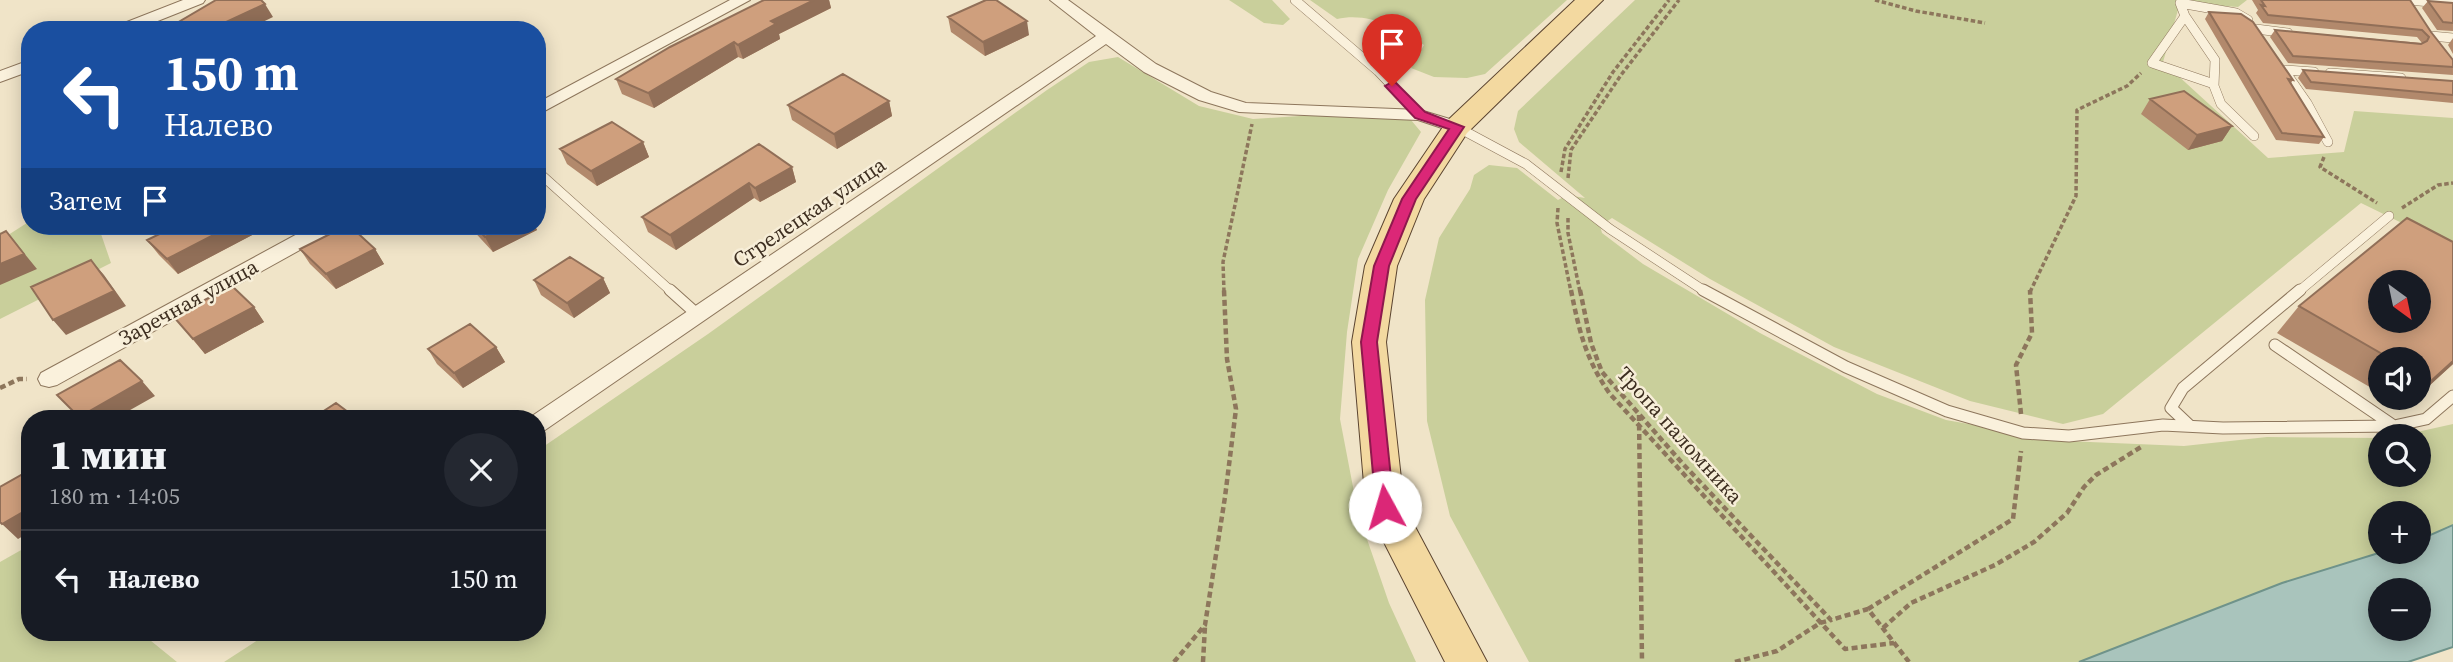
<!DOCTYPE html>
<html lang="ru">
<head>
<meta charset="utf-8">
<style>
  body { margin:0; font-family:"Source Serif 4",serif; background:#242831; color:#f1f3f6; height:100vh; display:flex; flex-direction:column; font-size:26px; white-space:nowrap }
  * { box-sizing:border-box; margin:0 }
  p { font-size:23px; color:#9ea1a6 }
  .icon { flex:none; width:38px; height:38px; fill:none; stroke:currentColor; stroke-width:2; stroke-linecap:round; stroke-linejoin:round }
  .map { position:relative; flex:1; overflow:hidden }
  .details { position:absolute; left:21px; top:410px; width:525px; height:231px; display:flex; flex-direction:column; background:#171b24; border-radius:28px; box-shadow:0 4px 18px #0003 }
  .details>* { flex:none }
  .banner { position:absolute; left:21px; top:21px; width:525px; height:214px; border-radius:28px; box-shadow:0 4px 18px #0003; background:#1a4fa0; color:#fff; overflow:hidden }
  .needle { width:46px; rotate:147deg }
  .buttons { position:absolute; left:2368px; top:270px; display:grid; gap:14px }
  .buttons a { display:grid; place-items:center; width:63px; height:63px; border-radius:50%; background:#171b24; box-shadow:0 4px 18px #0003; font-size:35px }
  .pin { position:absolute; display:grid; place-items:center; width:60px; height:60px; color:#fff; margin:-72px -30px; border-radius:50% 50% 50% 0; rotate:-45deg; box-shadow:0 0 7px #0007 }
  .pin .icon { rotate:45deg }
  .me { position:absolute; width:77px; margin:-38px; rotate:354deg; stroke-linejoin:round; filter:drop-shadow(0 0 5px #0008) }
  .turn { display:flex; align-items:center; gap:24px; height:147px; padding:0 28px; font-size:32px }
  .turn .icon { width:91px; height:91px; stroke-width:2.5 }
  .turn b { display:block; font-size:49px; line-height:60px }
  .then { display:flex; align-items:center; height:66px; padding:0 28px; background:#0003; gap:14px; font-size:26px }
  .round { display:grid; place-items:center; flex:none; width:74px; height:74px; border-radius:37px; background:#242831 }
  .overview { display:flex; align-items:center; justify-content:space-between; height:119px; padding:0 28px }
  h1 { font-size:42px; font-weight:800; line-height:52px }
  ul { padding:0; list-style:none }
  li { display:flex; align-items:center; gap:21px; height:98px; padding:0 28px; border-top:2px solid #363941 }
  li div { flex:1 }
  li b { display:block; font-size:26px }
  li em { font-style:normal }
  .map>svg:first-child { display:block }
  .green { fill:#c9cf9b }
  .water { fill:#a9c4bc; stroke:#6f938a; stroke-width:2; fill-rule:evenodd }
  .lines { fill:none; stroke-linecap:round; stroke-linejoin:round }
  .lane-far1-casing { stroke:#8d765c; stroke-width:10 }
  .lane-casing { stroke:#8d765c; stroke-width:13 }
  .street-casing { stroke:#8d765c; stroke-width:2 }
  .primary-casing { stroke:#5b4430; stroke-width:2 }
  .path-far1 { stroke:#8d765c; stroke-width:3.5; stroke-dasharray:4.5 2.5; stroke-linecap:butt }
  .path { stroke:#8d765c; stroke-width:4.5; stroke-dasharray:6 3.5; stroke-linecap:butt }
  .lane-far1 { stroke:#faf1dc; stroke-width:9 }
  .lane { stroke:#faf1dc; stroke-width:11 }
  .street { fill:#faf1dc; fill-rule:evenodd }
  .primary { fill:#f3d9a0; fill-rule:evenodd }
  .wall { fill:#b2896c }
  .shaded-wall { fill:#916f58 }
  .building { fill:#cf9f7d; stroke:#916f58; stroke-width:2; fill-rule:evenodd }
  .route { fill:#db2777; stroke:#8e194d; stroke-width:2 }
  .labels { text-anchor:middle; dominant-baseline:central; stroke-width:5; stroke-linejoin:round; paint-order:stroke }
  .street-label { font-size:21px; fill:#3d2e20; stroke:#f7eed8 }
</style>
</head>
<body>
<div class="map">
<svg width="2453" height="662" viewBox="0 0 2453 662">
  <rect width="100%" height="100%" fill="#f0e4c8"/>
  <path class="green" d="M1229,0H1272L1290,19L1283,25L1264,23Z
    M1310,0H1567L1485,74L1467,78L1434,77L1411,68L1424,45C1397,28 1369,12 1337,19Z
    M1635,0H2247L2238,7L2180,3L2163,62L2268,158L2344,152L2354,111L2453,118V248L2361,203L2103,414L2063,424L1970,401L1834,347L1710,279L1612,218L1600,226L1602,233L1643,264L1760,333L1877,394L1946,420L2066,441L2184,446L2267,437L2380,438V474H2418V436H2399L2453,424V525L2419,540L2418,513H2380V551H2385L2282,583L2079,662H1529L1450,516L1427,421L1425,300L1439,238L1470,189L1474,175L1489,165L1517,168L1558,200L1567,195L1585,198L1519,142L1514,129L1518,111Z
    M1118,57L1199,106L1253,119L1374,111L1406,114L1421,132L1388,190L1358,259L1347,332L1340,419L1358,513L1389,603L1416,662H224L270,632H537V451L708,334L1047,90L1089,62Z
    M30,221V226H102L101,234L111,263L0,319V232L5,237Z
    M30,545V632H140L177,662H0V562Z"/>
  <path class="water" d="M2453,525V647L2408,662H2079L2282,583L2385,551H2418L2419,540ZM2380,590H2418V628H2380Z"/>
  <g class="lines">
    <g class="lane-far1-casing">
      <path id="lane-far1" d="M1295,0L1378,71L1420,115
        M2408,0L2453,4
        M2185,16L2152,63L2214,84
        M2248,20L2236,13L2180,3L2185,16L2215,60L2214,86L2221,104L2254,136
        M2256,29L2288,33
        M2431,36L2453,38
        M2314,72L2284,70L2307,103L2328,142
        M2330,73L2401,78
        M1457,127L1526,164L1610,229L1706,292
        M537,171L672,292
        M2298,292L2389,216"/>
    </g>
    <g class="lane-casing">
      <path id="lane" d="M670,290L699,316
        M1703,290L1846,367L1947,411L2023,433L2069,436L2163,425L2223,428L2394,426L2275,345
        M2190,426L2171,408L2183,388L2300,290
        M2394,426L2426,419L2453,396"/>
    </g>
    <g class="street-casing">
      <path id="street" d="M183,0H205L203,3L135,30H112L114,27Z
        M730,0H750L537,115V103Z
        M1050,0H1068L1156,64L1211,92L1246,103L1420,110L1463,123L1466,127L1457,133L1418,120L1239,112L1199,100L1144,72L1106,44L545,430L537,433V418H529L1096,36Z
        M30,60V71L0,82V71Z
        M312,226H337L334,231L57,385L49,387L41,385L38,379L41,373Z"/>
    </g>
    <g class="primary-casing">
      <path id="primary" d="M1575,0H1603L1467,133L1424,199L1397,266L1386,342L1404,506L1487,662H1445L1366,507L1352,342L1365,266L1394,199L1447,121Z"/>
    </g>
    <path class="path-far1" d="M1875,0L1916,11L1985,23
      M2324,157L2320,167L2377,203
      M1561,172L1565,149L1613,72L1669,0
      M1568,178L1571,150L1621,75L1679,0
      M1558,208L1557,223L1571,292
      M2402,208L2438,185L2453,183
      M1568,218V233L1580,292
      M1224,292L1223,262L1252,124
      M2030,292L2076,196L2077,110L2127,86L2141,73"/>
    <path class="path" d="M1571,290C1579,331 1586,360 1610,394L1845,649L1894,643
      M1580,290L1591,343L1602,372L1683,464L1831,620L1868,609L1909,662
      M0,388L19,379H27
      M2021,414L2016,365L2032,333L2030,290
      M1639,415L1642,662
      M1868,609L2013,519L2021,451
      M1883,628L1911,603L1995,565L2034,542L2067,513L2084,487L2096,475L2141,447
      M1174,662L1205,625L1225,497L1236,409L1227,359L1224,290
      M1203,662L1205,626
      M1735,662L1777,651L1820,623L1831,620"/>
    <use href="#lane-far1" class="lane-far1"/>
    <use href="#lane" class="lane"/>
    <use href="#street" class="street"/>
    <use href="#primary" class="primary"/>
  </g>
  <path class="wall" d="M764,0H829L831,8L779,34L780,39L743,59L738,57L654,108L622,94L616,79Z
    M2252,0H2410L2431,32L2453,60V75L2288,63L2270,37L2275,30L2422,43L2417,37L2263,23L2256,13L2258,10Z
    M2428,1L2453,3V31L2437,30L2422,8Z
    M2209,12L2293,80L2291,83L2324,137L2319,144L2276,140L2205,19Z
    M948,17L1029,35L985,56L951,32Z
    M2453,38V54L2448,45Z
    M2303,70L2453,81V103L2306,89L2298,78Z
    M2150,99L2232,126L2222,141L2188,150L2141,114Z
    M889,101L892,116L837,149L792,120L788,105Z
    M643,142L649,157L597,186L567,164L560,149Z
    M792,167L796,182L760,202L754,198L676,250L648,232L642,217Z
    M469,226H535L537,230L493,252Z
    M256,233L178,274L159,255L147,240Z
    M300,249H375L384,264L336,289L310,264Z
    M603,278L610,293L574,318L541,295L534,280Z
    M2299,306L2453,364L2418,396V359H2380V393L2277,333Z
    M254,307L264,322L205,354L173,316Z
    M496,347L505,362L463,388L437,364L428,349Z
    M2386,397H2417L2405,408Z"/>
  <path class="shaded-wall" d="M814,0H829L831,8L779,34L780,39L743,59L738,45L771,21Z
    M265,4L273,17L246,30H209Z
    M1027,21L1029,35L985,56L983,42Z
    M734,42L738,57L654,108L648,93Z
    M889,101L892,116L837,149L834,134Z
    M2232,126L2222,141L2188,150L2197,135Z
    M643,142L649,157L597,186L591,171Z
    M792,167L796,182L760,202L755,188Z
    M749,183L754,198L676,250L670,235Z
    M231,226H251L256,233L178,274L167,259Z
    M508,226H535L537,230L493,252L485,237Z
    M6,231L37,269L0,285V264Z
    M375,249L384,264L336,289L326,274Z
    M91,260L104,275L126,306L66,335L53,320Z
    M603,278L610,293L574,318L567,303Z
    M254,307L264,322L205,354L193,339Z
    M496,347L505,362L463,388L454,373Z
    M2453,361V364L2418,396V394L2431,381Z
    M142,381L155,396L116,418H80L79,417Z
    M30,508V532L18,539L2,524Z"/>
  <path class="building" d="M216,0H261L265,4L209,30H165Z
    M764,0H814L771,21L776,24L738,45L734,42L648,93L616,79L670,47Z
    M986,0H996L1027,21L983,42L948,17Z
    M2261,0H2410L2431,32L2453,60V67L2293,56L2275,30L2421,44L2427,41L2429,37L2422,30L2268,15L2261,5L2265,6Z
    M2428,1L2453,3V23L2443,22Z
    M2209,12L2241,14L2253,22L2293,80L2288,79L2324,137L2282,133Z
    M2303,70L2453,81V95L2311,82Z
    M843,74L889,101L834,134L788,105Z
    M2184,91L2232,126L2197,135L2150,99Z
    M612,122L643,142L591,171L560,149Z
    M759,144L792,167L755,188L749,183L670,235L642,217Z
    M2407,218L2453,242V361L2431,381L2418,375V359H2391L2299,306ZM2380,282H2418V320H2380Z
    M176,226H231L167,259L147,240Z
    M346,226H350L375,249L326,274L300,249Z
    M475,226H508L485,237Z
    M6,231L24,254L0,264V234Z
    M570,257L603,278L567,303L534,280Z
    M91,260L114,291L53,320L31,287Z
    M232,286L254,307L193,339L173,316Z
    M470,324L496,347L454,373L428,349Z
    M120,360L142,381L79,417L57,395Z
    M336,403L356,418H313Z
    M30,470V508L2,524L0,522V487Z"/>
  <path class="route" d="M1392,82L1396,83L1425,112L1464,127L1416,199L1389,266L1377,342L1394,507L1392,512L1385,514L1379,512L1376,507L1361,342L1374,266L1402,199L1449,129L1415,118L1385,86Z"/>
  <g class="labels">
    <g class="street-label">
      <text transform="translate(809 212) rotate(-34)">Стрелецкая улица</text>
      <text transform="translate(188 302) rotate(-29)">Заречная улица</text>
      <text transform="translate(1680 435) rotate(48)">Тропа паломника</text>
    </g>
  </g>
</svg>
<div class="buttons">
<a><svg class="needle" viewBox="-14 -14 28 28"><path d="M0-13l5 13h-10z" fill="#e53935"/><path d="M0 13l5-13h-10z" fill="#9ea1a6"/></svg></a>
<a><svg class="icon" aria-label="sound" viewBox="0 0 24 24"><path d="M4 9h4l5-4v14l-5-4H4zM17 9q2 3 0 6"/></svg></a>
<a><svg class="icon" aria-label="search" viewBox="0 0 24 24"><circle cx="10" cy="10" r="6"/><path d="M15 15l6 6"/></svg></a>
<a>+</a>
<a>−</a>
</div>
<div class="pin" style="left:1392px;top:86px;background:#d93025"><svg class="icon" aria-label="arrive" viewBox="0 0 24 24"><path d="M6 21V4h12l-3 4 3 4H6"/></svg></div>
<svg class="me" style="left:1385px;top:507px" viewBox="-20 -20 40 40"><circle r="19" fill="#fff"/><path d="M0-13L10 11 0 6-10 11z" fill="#db2777"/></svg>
<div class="banner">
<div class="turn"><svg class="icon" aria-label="left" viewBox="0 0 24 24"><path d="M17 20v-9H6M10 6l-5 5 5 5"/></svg><div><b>150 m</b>Налево</div></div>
<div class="then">Затем<svg class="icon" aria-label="arrive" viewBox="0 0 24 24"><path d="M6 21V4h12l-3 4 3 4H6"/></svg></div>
</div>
<section class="details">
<div class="overview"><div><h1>1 мин</h1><p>180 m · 14:05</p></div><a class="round"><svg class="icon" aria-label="close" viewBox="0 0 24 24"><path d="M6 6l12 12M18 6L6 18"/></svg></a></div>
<ul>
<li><svg class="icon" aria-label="left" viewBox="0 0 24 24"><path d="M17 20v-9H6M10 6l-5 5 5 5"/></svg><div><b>Налево</b></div><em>150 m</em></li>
</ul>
</section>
</div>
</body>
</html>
